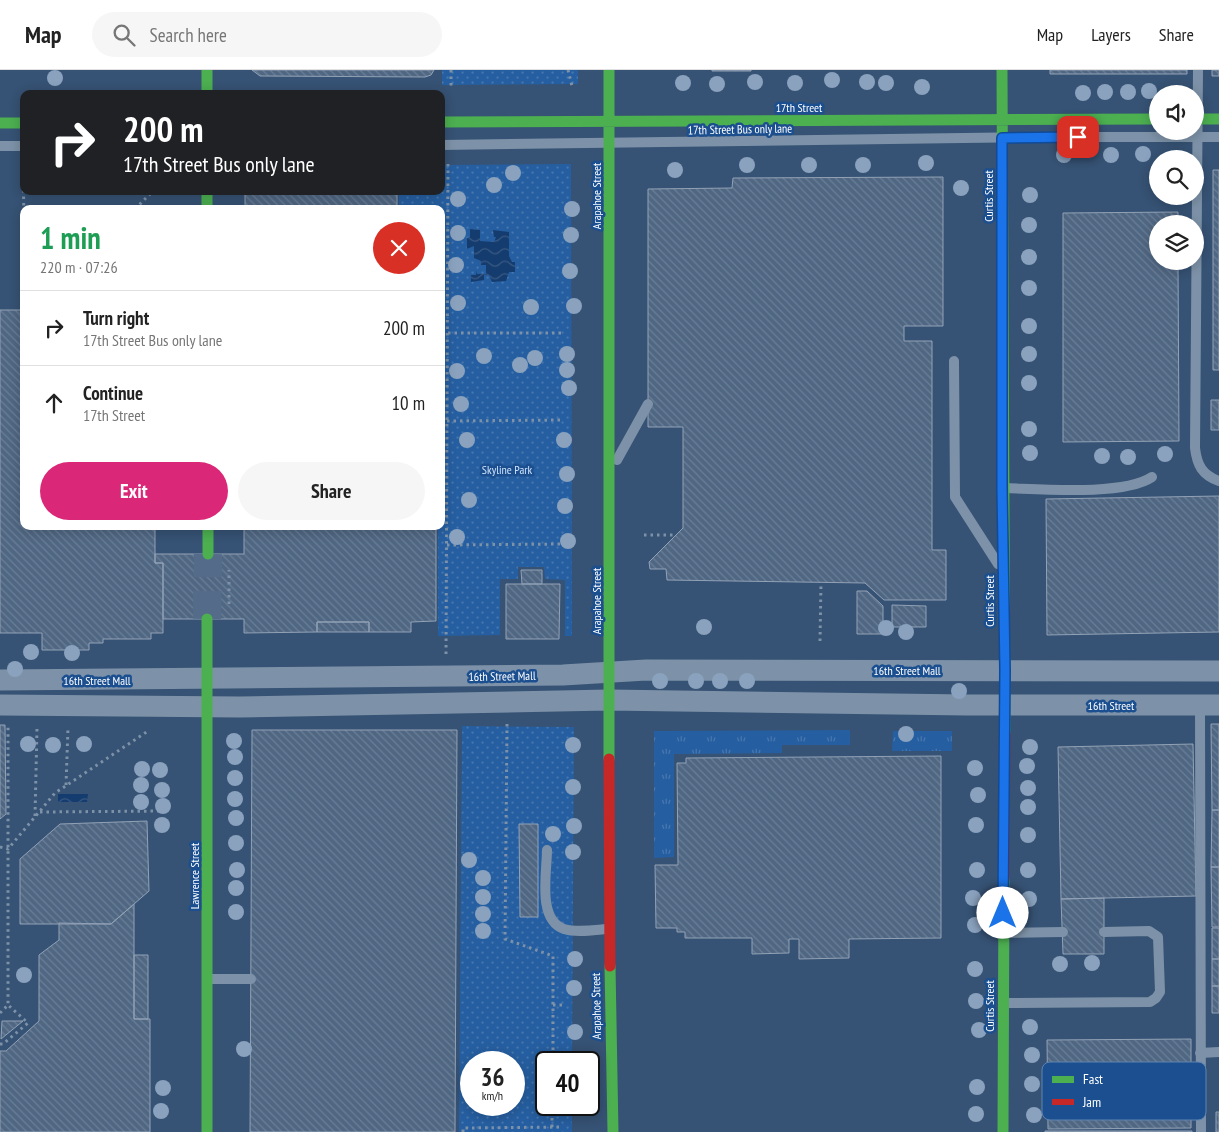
<!DOCTYPE html>
<html lang="en">
<head>
<meta charset="utf-8">
<style>
  body { margin:0; font-family:"PT Sans Narrow",sans-serif; background:#f6f6f6; color:#222; height:100vh; display:flex; flex-direction:column; font-size:19px; white-space:nowrap }
  * { box-sizing:border-box; margin:0 }
  p { font-size:16px; color:#767676 }
  .icon { flex:none; width:28px; height:28px; fill:none; stroke:currentColor; stroke-width:2; stroke-linecap:round; stroke-linejoin:round }
  .map { position:relative; flex:1; overflow:hidden }
  .panel { position:absolute; left:20px; top:135px; width:425px; height:325px; display:flex; flex-direction:column; background:#fff; border-radius:10px; box-shadow:0 2px 12px #0003 }
  .panel>* { flex:none }
  .guide { position:absolute; left:20px; top:20px; width:425px; height:105px; border-radius:10px; box-shadow:0 2px 12px #0003; background:#202124; color:#fff; overflow:hidden }
  .tools { position:absolute; left:1149px; top:15px; display:grid; gap:10px }
  .tools a { display:grid; place-items:center; width:55px; height:55px; border-radius:50%; background:#fff; box-shadow:0 2px 12px #0003; font-size:25px }
  .speed { position:absolute; left:460px; top:981px; display:flex; gap:10px; font-size:25px; font-weight:700; text-align:center }
  .speed>* { display:grid; place-content:center; width:65px; height:65px; border-radius:50%; background:#fff; box-shadow:0 2px 12px #0003; line-height:1 }
  .speed small { font-size:12px; font-weight:400 }
  .speed .limit { border:2px solid #111; border-radius:8px; background:#fff; color:#111 }
  .pin { position:absolute; display:grid; place-items:center; width:42px; height:42px; color:#fff; margin:-21px; border-radius:10px; box-shadow:0 2px 8px #0006 }
  .me { position:absolute; width:55px; margin:-28px; rotate:0deg; stroke-linejoin:round; filter:drop-shadow(0 0 4px #0008) }
  .turn { display:flex; align-items:center; gap:18px; height:105px; padding:0 20px; font-size:22px }
  .turn .icon { width:65px; height:65px; stroke-width:2.5 }
  .turn b { display:block; font-size:35px; line-height:42px }
  .round { display:grid; place-items:center; flex:none; width:52px; height:52px; border-radius:26px; background:#f6f6f6 }
  .summary { display:flex; align-items:center; justify-content:space-between; height:85px; padding:0 20px }
  h1 { font-size:30px; font-weight:700; line-height:38px; color:#1e9e55 }
  .primary-button { display:flex; gap:10px; margin-top:auto; padding:10px 20px }
  .primary-button a { flex:1; height:58px; border-radius:30px; background:#db2777; color:#fff; font-size:20px; font-weight:700; line-height:58px; text-align:center }
  .primary-button a+a { background:#f6f6f6; color:#222 }
  ul { padding:0; list-style:none }
  li { display:flex; align-items:center; gap:15px; height:75px; padding:0 20px; border-top:1px solid #e0e0e0 }
  li div { flex:1 }
  li b { display:block; font-size:19px }
  li em { font-style:normal }
  header { display:flex; align-items:center; gap:30px; box-sizing:border-box; height:70px; padding:0 25px; background:#fff; border-bottom:1px solid #e0e0e0 }
  header strong { font-size:24px }
  nav { display:flex; gap:28px; margin-inline-start:auto; font-size:18px }
  .search { width:350px; height:45px; background:#f6f6f6; display:flex; align-items:center; gap:12px; box-sizing:border-box; padding:0 18px; border-radius:28px; color:#767676; font-size:19px }
  .map>svg:first-child { display:block }
  .grass { fill:url(#grass-tufts) }
  .park { fill:url(#park-dots); fill-rule:evenodd }
  .water { fill:url(#water-waves) }
  .building { fill:url(#building-back-hatch); stroke:#92a2b6 }
  .lines { fill:none; stroke-linecap:round; stroke-linejoin:round }
  .secondary-tunnel { stroke:#546c89; stroke-width:28; stroke-dasharray:28 14; stroke-linecap:butt }
  .path { stroke:#7d92a8; stroke-width:3; stroke-dasharray:2.5 4; stroke-linecap:butt }
  .lane { stroke:#7d92a8; stroke-width:10 }
  .street { stroke:#7d92a8; stroke-width:21 }
  .fast { stroke:#4caf50; stroke-width:11 }
  .jam { stroke:#c62828; stroke-width:11 }
  .tree { fill:#8aa2be }
  .route-casing { stroke:#114b97; stroke-width:12 }
  .route { stroke:#1a73e8; stroke-width:9 }
  .labels { text-anchor:middle; dominant-baseline:central; stroke-width:5; stroke-linejoin:round; paint-order:stroke }
  .street-label { font-size:12px; fill:#fff; stroke:#1b4f8f }
  .park-label { font-size:12px; fill:#cfe3fa; stroke:#1b4f8f }
  .key { fill:#1b4f8f; stroke:#5f84b1; stroke-width:1 }
  .key-label { font-size:14px; fill:#fff }
</style>
</head>
<body>
<header>
<strong>Map</strong>
<div class="search"><svg class="icon" aria-label="search" viewBox="0 0 24 24"><circle cx="10" cy="10" r="6"/><path d="M15 15l6 6"/></svg>Search here</div>
<nav><a>Map</a><a>Layers</a><a>Share</a></nav>
</header>
<div class="map">
<svg width="1219" height="1062" viewBox="0 0 1219 1062">
  <defs>
    <pattern id="grass-tufts" width="24" height="20" patternUnits="userSpaceOnUse" patternTransform="scale(1.25)"><rect width="24" height="20" fill="#265fa1"/><path d="M3 7l-1-3M5 7V3M7 7l1-3M15 17l-1-3M17 17v-4M19 17l1-3" fill="none" stroke="#4777af"/></pattern>
    <pattern id="park-dots" width="8" height="8" patternUnits="userSpaceOnUse" patternTransform="scale(1.25)"><rect width="8" height="8" fill="#265fa1"/><path d="M2 2h.1M6 6h.1" fill="none" stroke="#4777af" stroke-width="1.8" stroke-linecap="round"/></pattern>
    <pattern id="water-waves" width="16" height="10" patternUnits="userSpaceOnUse" patternTransform="scale(1.25)"><rect width="16" height="10" fill="#153c6e"/><path d="M0 5q4-4 8 0t8 0" fill="none" stroke="#385984"/></pattern>
    <pattern id="building-back-hatch" width="6" height="6" patternUnits="userSpaceOnUse" patternTransform="scale(1.25)"><rect width="6" height="6" fill="#506783"/><path d="M-1 5l2 2M0 0l6 6M5-1l2 2" fill="none" stroke="#6a7e96"/></pattern>
  </defs>
  <rect width="100%" height="100%" fill="#365274"/>
  <path class="grass" d="M850,660V675H782V683L674,684V787L654,788V661Z
    M893,661H952V681H892Z"/>
  <path class="park" d="M442,0H578V14L442,15Z
    M571,94L572,566H565V510L545,509L544,497H518V509H500V565L438,566V456H441V139H399V121H441V95Z
    M462,656L574,657L572,992H546V1035H572V1062H459ZM471,992H514V1035H471Z"/>
  <path class="water" d="M470,159L480,160V171L494,172L496,167H494L493,160L509,162V186L512,192H515V202H509L506,211L492,212L489,205H484V210L471,212V205H476L477,200V204H486V195H481V191L474,188V176L467,179V168L470,167Z
    M58,724H88L87,732H58Z"/>
  <path class="building" d="M252,0H434L431,5L425,7L260,6Z
    M712,0H751V1H712Z
    M1050,0H1187V4H1050Z
    M1212,0H1219V6H1212Z
    M1213,100H1219V300H1213Z
    M943,107V256H904V271H932V480H946V530H884L865,513L667,510L666,499H650L649,492L683,458V357H648V119L732,118L733,108Z
    M245,121H397V139H245Z
    M1178,142V154H1158V191H1178L1179,371L1063,372V143Z
    M0,240H24V456H155V493H163V563H151V569H103V573H89V580H42V563H0Z
    M1211,330H1219V360H1211Z
    M1219,426V562L1047,565L1046,429Z
    M244,456H436V551L411,552V562H369V552H317V562L244,563V549H163V493H155V484H244Z
    M521,500H542V514H522Z
    M506,514H560L559,569H506Z
    M857,521H867L883,536V564H857Z
    M892,535L926,536V557H892Z
    M317,552H369V562H317Z
    M1211,654H1219V740H1212Z
    M0,655H5L6,744L0,749Z
    M252,660H457L455,1062H250Z
    M1193,674L1196,826L1061,829L1058,677Z
    M941,686V868L849,869V888L799,889V869H789V883L752,884V868H685V862H677V858H656L655,795H678L677,693H686V688Z
    M1212,740H1219V797H1211Z
    M147,751L149,821L111,854H20V789L60,754Z
    M519,754H538V847H520Z
    M1211,797H1219V857H1212Z
    M1104,828V884H1063L1061,829Z
    M134,834V949H150V1062H0V981H6L39,951V885L59,870V853L111,854Z
    M1212,858H1219V889H1212Z
    M134,885H148V949H134Z
    M1212,889H1219V916H1212Z
    M1212,916H1219V943H1212Z
    M2,951H23L1,969Z
    M1191,969V1058L1048,1059L1047,970Z
    M1216,1042H1219V1062H1216Z
    M1045,1061H1192V1062H1045Z"/>
  <g class="lines">
    <path class="secondary-tunnel" d="M207,549L208,484"/>
    <path class="path" d="M451,0V16
      M568,0L572,16
      M23,94L24,151
      M135,139L153,121
      M448,263H562
      M447,351L562,350
      M644,465H675
      M447,475L562,474
      M229,534V500
      M820,571L821,512
      M446,584L448,93
      M507,654L505,869L553,886V992
      M66,715L68,658
      M40,742L166,741
      M35,746L37,658
      M0,777L8,779L55,723L148,661
      M553,935H562
      M0,943L8,935V657
      M0,974H3L28,953L8,935
      M552,1057V1035
      M463,1062V1058L563,1057"/>
    <path class="lane" d="M1198,0L1195,378C1197,395 1202,405 1219,411
      M441,75L1038,67H1219
      M0,76H24
      M954,291L955,427L998,494
      M617,390L648,334
      M1005,418C1040,419 1124,426 1152,407
      M1200,635L1201,1062
      M547,780C547,802 537,850 564,859C577,863 594,860 607,859
      M1004,863L1063,862
      M207,909H251
      M1004,933L1150,932L1156,928L1160,922L1158,867L1149,861L1104,862
      M1200,983L1219,982"/>
    <path class="street" d="M0,610L563,605L646,600L1219,601
      M0,635L240,637L609,630L967,635H1219"/>
    <path class="fast" d="M207,0V24
      M609,0V689
      M1002,0L1005,663
      M1195,49H1219
      M441,52L1158,49
      M0,53H24
      M207,121V139
      M208,456V484
      M207,549V1062
      M610,896L613,1062
      M1003,1062L1004,809"/>
    <path class="jam" d="M609,689L610,896
      M1004,809L1005,663"/>
  </g>
  <g class="tree">
    <circle cx="55" cy="8" r="8"/>
    <circle cx="832" cy="10" r="8"/>
    <circle cx="755" cy="12" r="8"/>
    <circle cx="867" cy="12" r="8"/>
    <circle cx="683" cy="13" r="8"/>
    <circle cx="795" cy="13" r="8"/>
    <circle cx="886" cy="13" r="8"/>
    <circle cx="717" cy="14" r="8"/>
    <circle cx="922" cy="17" r="8"/>
    <circle cx="1149" cy="21" r="8"/>
    <circle cx="1105" cy="22" r="8"/>
    <circle cx="1128" cy="22" r="8"/>
    <circle cx="1083" cy="23" r="8"/>
    <circle cx="1143" cy="84" r="8"/>
    <circle cx="1064" cy="85" r="8"/>
    <circle cx="1111" cy="85" r="8"/>
    <circle cx="926" cy="93" r="8"/>
    <circle cx="747" cy="95" r="8"/>
    <circle cx="809" cy="95" r="8"/>
    <circle cx="863" cy="95" r="8"/>
    <circle cx="675" cy="100" r="8"/>
    <circle cx="513" cy="103" r="8"/>
    <circle cx="494" cy="115" r="8"/>
    <circle cx="961" cy="118" r="8"/>
    <circle cx="1030" cy="125" r="8"/>
    <circle cx="458" cy="129" r="8"/>
    <circle cx="572" cy="139" r="8"/>
    <circle cx="1029" cy="155" r="8"/>
    <circle cx="458" cy="163" r="8"/>
    <circle cx="571" cy="165" r="8"/>
    <circle cx="1029" cy="187" r="8"/>
    <circle cx="456" cy="195" r="8"/>
    <circle cx="570" cy="201" r="8"/>
    <circle cx="1029" cy="218" r="8"/>
    <circle cx="458" cy="233" r="8"/>
    <circle cx="574" cy="236" r="8"/>
    <circle cx="531" cy="237" r="8"/>
    <circle cx="1029" cy="256" r="8"/>
    <circle cx="567" cy="284" r="8"/>
    <circle cx="1029" cy="284" r="8"/>
    <circle cx="484" cy="286" r="8"/>
    <circle cx="535" cy="288" r="8"/>
    <circle cx="520" cy="295" r="8"/>
    <circle cx="567" cy="300" r="8"/>
    <circle cx="457" cy="301" r="8"/>
    <circle cx="1029" cy="313" r="8"/>
    <circle cx="569" cy="318" r="8"/>
    <circle cx="461" cy="334" r="8"/>
    <circle cx="1029" cy="359" r="8"/>
    <circle cx="467" cy="370" r="8"/>
    <circle cx="564" cy="370" r="8"/>
    <circle cx="1030" cy="383" r="8"/>
    <circle cx="1165" cy="384" r="8"/>
    <circle cx="1102" cy="386" r="8"/>
    <circle cx="1128" cy="387" r="8"/>
    <circle cx="567" cy="404" r="8"/>
    <circle cx="469" cy="430" r="8"/>
    <circle cx="565" cy="436" r="8"/>
    <circle cx="457" cy="467" r="8"/>
    <circle cx="568" cy="471" r="8"/>
    <circle cx="704" cy="557" r="8"/>
    <circle cx="886" cy="558" r="8"/>
    <circle cx="906" cy="562" r="8"/>
    <circle cx="31" cy="582" r="8"/>
    <circle cx="72" cy="583" r="8"/>
    <circle cx="15" cy="599" r="8"/>
    <circle cx="660" cy="611" r="8"/>
    <circle cx="696" cy="611" r="8"/>
    <circle cx="720" cy="611" r="8"/>
    <circle cx="747" cy="611" r="8"/>
    <circle cx="959" cy="621" r="8"/>
    <circle cx="906" cy="664" r="8"/>
    <circle cx="234" cy="671" r="8"/>
    <circle cx="28" cy="674" r="8"/>
    <circle cx="84" cy="674" r="8"/>
    <circle cx="53" cy="675" r="8"/>
    <circle cx="573" cy="675" r="8"/>
    <circle cx="1030" cy="677" r="8"/>
    <circle cx="235" cy="687" r="8"/>
    <circle cx="1027" cy="696" r="8"/>
    <circle cx="975" cy="698" r="8"/>
    <circle cx="142" cy="699" r="8"/>
    <circle cx="160" cy="700" r="8"/>
    <circle cx="235" cy="708" r="8"/>
    <circle cx="141" cy="715" r="8"/>
    <circle cx="573" cy="717" r="8"/>
    <circle cx="1028" cy="718" r="8"/>
    <circle cx="162" cy="720" r="8"/>
    <circle cx="978" cy="725" r="8"/>
    <circle cx="235" cy="729" r="8"/>
    <circle cx="141" cy="732" r="8"/>
    <circle cx="163" cy="736" r="8"/>
    <circle cx="1028" cy="737" r="8"/>
    <circle cx="236" cy="748" r="8"/>
    <circle cx="162" cy="755" r="8"/>
    <circle cx="976" cy="755" r="8"/>
    <circle cx="574" cy="756" r="8"/>
    <circle cx="553" cy="764" r="8"/>
    <circle cx="1028" cy="765" r="8"/>
    <circle cx="236" cy="773" r="8"/>
    <circle cx="573" cy="782" r="8"/>
    <circle cx="469" cy="790" r="8"/>
    <circle cx="237" cy="800" r="8"/>
    <circle cx="977" cy="800" r="8"/>
    <circle cx="1028" cy="800" r="8"/>
    <circle cx="483" cy="808" r="8"/>
    <circle cx="236" cy="818" r="8"/>
    <circle cx="483" cy="827" r="8"/>
    <circle cx="973" cy="828" r="8"/>
    <circle cx="1029" cy="829" r="8"/>
    <circle cx="236" cy="842" r="8"/>
    <circle cx="483" cy="844" r="8"/>
    <circle cx="975" cy="855" r="8"/>
    <circle cx="483" cy="861" r="8"/>
    <circle cx="575" cy="889" r="8"/>
    <circle cx="1092" cy="893" r="8"/>
    <circle cx="1060" cy="894" r="8"/>
    <circle cx="975" cy="899" r="8"/>
    <circle cx="24" cy="905" r="8"/>
    <circle cx="574" cy="918" r="8"/>
    <circle cx="976" cy="931" r="8"/>
    <circle cx="1030" cy="957" r="8"/>
    <circle cx="979" cy="960" r="8"/>
    <circle cx="575" cy="962" r="8"/>
    <circle cx="244" cy="979" r="8"/>
    <circle cx="1032" cy="985" r="8"/>
    <circle cx="1032" cy="1014" r="8"/>
    <circle cx="977" cy="1017" r="8"/>
    <circle cx="163" cy="1018" r="8"/>
    <circle cx="161" cy="1041" r="8"/>
    <circle cx="976" cy="1044" r="8"/>
    <circle cx="1034" cy="1045" r="8"/>
  </g>
  <g class="lines">
    <g class="route-casing">
      <path id="route" d="M1003,843L1005,600L1002,418V68L1078,67"/>
    </g>
    <use href="#route" class="route"/>
  </g>
  <g class="labels">
    <g class="street-label">
      <text x="799" y="37">17th Street</text>
      <text transform="translate(740 59) rotate(-1)">17th Street Bus only lane</text>
      <text transform="translate(596 126) rotate(-90)">Arapahoe Street</text>
      <text transform="translate(988 126) rotate(-90)">Curtis Street</text>
      <text transform="translate(596 531) rotate(-90)">Arapahoe Street</text>
      <text transform="translate(989 531) rotate(-90)">Curtis Street</text>
      <text x="907" y="600">16th Street Mall</text>
      <text transform="translate(502 606) rotate(-1)">16th Street Mall</text>
      <text x="97" y="610">16th Street Mall</text>
      <text x="1111" y="635">16th Street</text>
      <text transform="translate(194 806) rotate(-90)">Lawrence Street</text>
      <text transform="translate(596 936) rotate(-91)">Arapahoe Street</text>
      <text transform="translate(989 936) rotate(-90)">Curtis Street</text>
    </g>
    <g class="park-label">
      <text x="507" y="399">Skyline Park</text>
    </g>
  </g>
  <rect x="1042" y="992" width="164" height="58" rx="8" class="key"/>
  <rect x="1052" y="1006" width="22" height="7" fill="#4caf50"/>
  <rect x="1052" y="1029" width="22" height="6" fill="#c62828"/>
  <g class="key-label">
    <text x="1083" y="1014">Fast</text>
    <text x="1083" y="1037">Jam</text>
  </g>
</svg>
<div class="tools">
<a><svg class="icon" aria-label="sound" viewBox="0 0 24 24"><path d="M4 9h4l5-4v14l-5-4H4zM17 9q2 3 0 6"/></svg></a>
<a><svg class="icon" aria-label="search" viewBox="0 0 24 24"><circle cx="10" cy="10" r="6"/><path d="M15 15l6 6"/></svg></a>
<a><svg class="icon" aria-label="layers" viewBox="0 0 24 24"><path d="M12 4l9 5-9 5-9-5zM3 14l9 5 9-5"/></svg></a>
</div>
<div class="speed"><div>36<small>km/h</small></div><div class="limit">40</div></div>
<div class="pin" style="left:1078px;top:67px;background:#d93025"><svg class="icon" aria-label="arrive" viewBox="0 0 24 24"><path d="M6 21V4h12l-3 4 3 4H6"/></svg></div>
<svg class="me" style="left:1003px;top:843px" viewBox="-20 -20 40 40"><circle r="19" fill="#fff"/><path d="M0-13L10 11 0 6-10 11z" fill="#1a73e8"/></svg>
<div class="guide">
<div class="turn"><svg class="icon" aria-label="right" viewBox="0 0 24 24"><path d="M7 20v-9h11M14 6l5 5-5 5"/></svg><div><b>200 m</b>17th Street Bus only lane</div></div>
</div>
<section class="panel">
<div class="summary"><div><h1>1 min</h1><p>220 m · 07:26</p></div><a class="round" style="background:#d93025;color:#fff"><svg class="icon" aria-label="close" viewBox="0 0 24 24"><path d="M6 6l12 12M18 6L6 18"/></svg></a></div>
<ul>
<li><svg class="icon" aria-label="right" viewBox="0 0 24 24"><path d="M7 20v-9h11M14 6l5 5-5 5"/></svg><div><b>Turn right</b><p>17th Street Bus only lane</p></div><em>200 m</em></li>
<li><svg class="icon" aria-label="ahead" viewBox="0 0 24 24"><path d="M12 20V5M6 11l6-6 6 6"/></svg><div><b>Continue</b><p>17th Street</p></div><em>10 m</em></li>
</ul>
<div class="primary-button"><a>Exit</a><a>Share</a></div>
</section>
</div>
</body>
</html>
